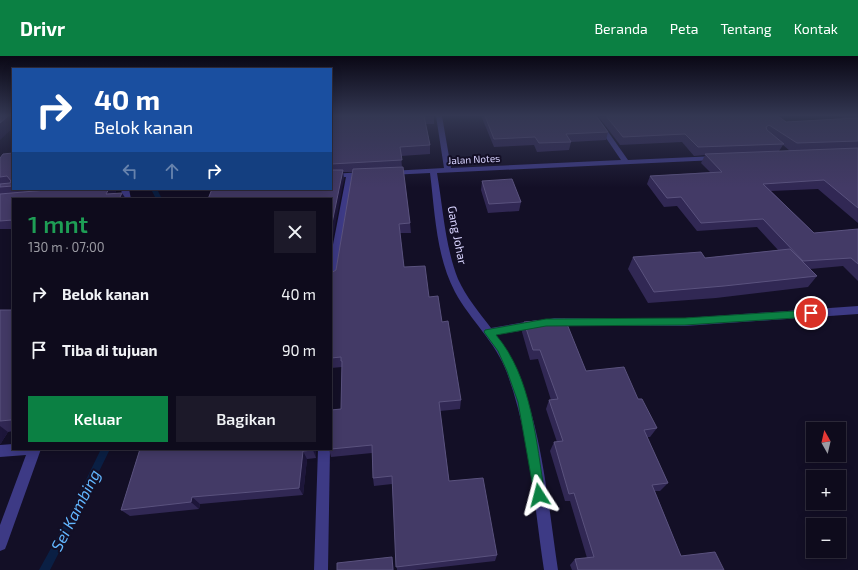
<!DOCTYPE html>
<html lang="id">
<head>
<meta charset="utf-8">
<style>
  body { margin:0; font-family:"Exo 2",sans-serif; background:#1c1929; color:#f1f3f6; height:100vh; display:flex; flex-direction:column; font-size:15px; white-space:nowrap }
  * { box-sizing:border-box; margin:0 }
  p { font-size:13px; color:#9b9ba3 }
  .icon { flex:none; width:22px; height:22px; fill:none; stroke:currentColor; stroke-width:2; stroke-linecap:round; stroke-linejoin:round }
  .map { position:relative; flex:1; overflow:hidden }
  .details { position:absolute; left:12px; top:142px; width:320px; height:252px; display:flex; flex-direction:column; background:#0e0b1c; border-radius:0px; box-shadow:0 2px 10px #0003,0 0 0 1px #2e2b3b }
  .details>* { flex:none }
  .hud { position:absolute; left:12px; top:12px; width:320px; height:122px; border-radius:0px; box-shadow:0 2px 10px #0003,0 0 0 1px #2e2b3b; background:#1a4fa0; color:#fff; overflow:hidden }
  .needle { width:26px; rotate:352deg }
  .fabs { position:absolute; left:806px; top:366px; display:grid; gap:8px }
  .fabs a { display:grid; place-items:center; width:40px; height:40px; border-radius:0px; background:#0e0b1c; box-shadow:0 2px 10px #0003,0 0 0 1px #2e2b3b; font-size:20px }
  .pin { position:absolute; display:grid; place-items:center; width:34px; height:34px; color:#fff; margin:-17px; border:2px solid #fff; border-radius:50%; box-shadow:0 1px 4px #0007 }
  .me { position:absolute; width:44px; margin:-22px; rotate:351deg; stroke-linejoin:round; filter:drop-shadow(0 0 3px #0008) }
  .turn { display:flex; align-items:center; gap:14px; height:84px; padding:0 16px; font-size:18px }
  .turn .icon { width:52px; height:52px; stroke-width:2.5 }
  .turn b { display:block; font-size:28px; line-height:34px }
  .lanes { display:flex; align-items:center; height:38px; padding:0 16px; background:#0003; justify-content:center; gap:20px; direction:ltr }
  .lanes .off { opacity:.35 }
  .round { display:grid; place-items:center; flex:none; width:42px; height:42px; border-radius:0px; background:#1c1929 }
  .overview { display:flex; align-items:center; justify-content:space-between; height:68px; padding:0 16px }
  h1 { font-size:24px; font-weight:600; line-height:30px; color:#1e9e55 }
  .cta { display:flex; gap:8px; margin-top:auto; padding:8px 16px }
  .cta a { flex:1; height:46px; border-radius:0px; background:#0b8043; color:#fff; font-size:16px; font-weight:600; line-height:46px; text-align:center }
  .cta a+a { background:#1c1929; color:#f1f3f6 }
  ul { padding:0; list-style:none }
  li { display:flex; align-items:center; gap:12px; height:56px; padding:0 16px }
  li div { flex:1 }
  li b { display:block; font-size:15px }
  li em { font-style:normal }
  header { display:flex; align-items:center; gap:24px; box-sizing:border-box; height:56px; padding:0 20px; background:#0b8043; color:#fff }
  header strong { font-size:19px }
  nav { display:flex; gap:22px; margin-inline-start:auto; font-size:14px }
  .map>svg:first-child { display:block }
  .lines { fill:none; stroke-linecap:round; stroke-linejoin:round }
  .stream { fill:#0a1f44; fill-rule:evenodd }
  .minor { fill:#3d3a85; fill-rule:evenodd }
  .wall { fill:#312854; fill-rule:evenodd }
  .shaded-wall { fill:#1d163a }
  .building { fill:#433a66; stroke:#5a527e }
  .route { fill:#0b8043; stroke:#07532c }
  .labels { text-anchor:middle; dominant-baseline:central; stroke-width:4; stroke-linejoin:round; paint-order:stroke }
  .far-street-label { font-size:10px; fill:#d9d4ff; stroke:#130f26 }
  .street-label { font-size:12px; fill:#d9d4ff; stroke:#130f26 }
  .near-water-label { font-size:16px; font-style:italic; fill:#62b6ff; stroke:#130f26 }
</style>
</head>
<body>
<header>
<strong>Drivr</strong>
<nav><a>Beranda</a><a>Peta</a><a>Tentang</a><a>Kontak</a></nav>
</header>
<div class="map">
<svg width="858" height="514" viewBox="0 0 858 514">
  <rect width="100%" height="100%" fill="#130f26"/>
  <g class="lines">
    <path class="stream" d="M151,133H157L162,143H156Z
      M101,393H110L71,473L50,514H39L65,467Z"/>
    <path class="minor" d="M436,60H442L451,112L621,104L591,60H597L628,104L716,100L720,102L716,104L437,117C443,152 445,190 458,223C466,241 479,256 491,272L537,264L541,265L542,268L541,271L537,272L496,279C540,336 547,443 558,514H544C534,449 530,379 507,317C496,286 470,264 455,236C436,200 435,157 430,117L390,119L386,117L390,115L444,112Z
      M364,116H367V120L353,121L336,223L331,226V199L346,121L331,122V118Z
      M121,133H129L131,143H123Z
      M858,250V258L685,270H554L550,269L549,266L550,263L554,262H685Z
      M13,388V393H41L7,488L5,493L0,495V469L26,399L0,401V389Z
      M318,393H330L328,514H314Z"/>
  </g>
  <path class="wall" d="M331,60H434V68H426L430,89V98L401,100L402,111L410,167L411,177H400L404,211L429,241L442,266L461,344L460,353L440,355L449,425L497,499L495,505L415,514H397L392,428L374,430L373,422L372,397L331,401L329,393H331V354L341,353L342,311L331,312V217L336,214L353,116H343L344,124L331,133Z
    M482,60H596L608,76L606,84L571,86L569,94L537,96L534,89L494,91L482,62Z
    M598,60H778L786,66L843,62L839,60H858V167L818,133L771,135L814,177L858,173V225L843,210L810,213L817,220L808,231L716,242L648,247L628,213L633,201L705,202L778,194L757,171L697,175L677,150L664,151L647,128L650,120L710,116L701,107L705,99L694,100L682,86L620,89ZM783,89L790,95H779Z
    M13,97V133H115L116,136L13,143V173H0V102Z
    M482,125L521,146L519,155L488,157L481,134Z
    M0,254H13V375L8,376L1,387L0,388Z
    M524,266L586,315L638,343L657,372L650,381H647L668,427L660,435H655L681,500L724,514H572L570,509L575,503L587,502L570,445H565L550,395L554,386H557L546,353L549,344H551L538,303L530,304L522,276Z
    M140,393H316V402L307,403L303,439L200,448L199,453L130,460L121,454Z"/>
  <path class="shaded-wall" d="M8,60H13V72L0,84V67Z
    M343,114L344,124L331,191V172Z
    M109,133H115L116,136L113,143L106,138Z
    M122,137L126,143H119Z
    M0,370L8,376L1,387L0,388Z
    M313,393H316V402L313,394Z
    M303,395L307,403L303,439L299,432Z
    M192,441L200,448L199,453L191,446Z
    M392,501L393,506L394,514H393Z"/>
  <path class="building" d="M0,60H8L0,67Z
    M331,60H424L430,89L400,91L402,104L331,108Z
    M485,60H596L608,76L566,78L571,86L539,87L535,81L494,83Z
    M606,60H778L786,66L858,62V85L797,87L769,69L766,71L767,74L784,88L698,91L685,78L623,81Z
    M858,92V152L824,124L763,128L814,177L858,173V208L851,202L803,205L763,163L701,167L681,141L667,142L650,120L722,116L705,98Z
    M13,97V130L0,131V128L10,127L11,125L7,120L0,121V102L3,98Z
    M403,111L410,167L399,168L404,211L425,210L429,241L438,240L442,266L448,265L461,344L439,346L449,425L483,422L497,499L396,511L392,420L373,422L372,389L331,393V354L341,353L342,305H341V301L331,302V217L336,214L353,113Z
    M331,114H343L331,172V143H208L212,133H331Z
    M512,123L521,146L489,148L482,125Z
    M58,133H109L106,138L122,137L119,143H13V164L0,165V138Z
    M790,193L817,220L724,230L654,236L633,201L701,196L705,202Z
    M0,254H13V361L11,364L0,365Z
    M565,263L586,315L624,311L638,343H642L657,372L644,374L668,427L652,429L681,500L715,496L724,514H578L575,503L594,501L574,437L569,438L554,386L563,385L549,344L558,343L540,294H533L524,266Z
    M140,393H313V394L303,395L299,432L192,441L191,446L121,454Z
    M392,501L393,514H337V507Z"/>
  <linearGradient id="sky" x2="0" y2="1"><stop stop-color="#0a0815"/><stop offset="0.45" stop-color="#333752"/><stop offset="1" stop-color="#333752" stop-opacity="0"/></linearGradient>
  <rect width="858" height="132" fill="url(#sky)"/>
  <path class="route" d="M811,254L815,257L811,261L685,269L546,270L496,279C532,321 536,386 545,439L544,443L539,445L535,443L518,346L507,315L498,295L484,276L485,274L546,263L685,262Z"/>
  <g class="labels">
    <g class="far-street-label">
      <text transform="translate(474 103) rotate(-3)">Jalan Notes</text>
    </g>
    <g class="street-label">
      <text transform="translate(458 179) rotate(79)">Gang Johar</text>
    </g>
    <g class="near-water-label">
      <text transform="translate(75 454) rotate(-63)">Sei Kambing</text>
    </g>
  </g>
</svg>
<div class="fabs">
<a><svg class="needle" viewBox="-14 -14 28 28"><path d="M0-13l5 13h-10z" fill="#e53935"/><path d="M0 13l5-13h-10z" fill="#9b9ba3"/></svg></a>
<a>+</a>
<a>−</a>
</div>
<div class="pin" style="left:811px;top:257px;background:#d93025"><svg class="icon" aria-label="arrive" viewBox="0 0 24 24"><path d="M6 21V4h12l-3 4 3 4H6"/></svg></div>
<svg class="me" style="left:539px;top:439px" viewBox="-20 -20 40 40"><path d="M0-17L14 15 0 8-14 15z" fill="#0b8043" stroke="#fff" stroke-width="4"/></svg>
<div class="hud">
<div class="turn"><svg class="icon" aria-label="right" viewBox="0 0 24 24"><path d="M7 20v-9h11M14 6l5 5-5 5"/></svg><div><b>40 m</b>Belok kanan</div></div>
<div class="lanes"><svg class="icon off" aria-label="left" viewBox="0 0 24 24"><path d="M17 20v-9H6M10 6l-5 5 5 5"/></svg><svg class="icon off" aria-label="ahead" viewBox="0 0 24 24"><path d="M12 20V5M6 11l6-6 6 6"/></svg><svg class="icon" aria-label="right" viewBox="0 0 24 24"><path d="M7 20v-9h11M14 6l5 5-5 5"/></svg></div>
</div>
<section class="details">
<div class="overview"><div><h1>1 mnt</h1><p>130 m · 07:00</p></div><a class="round"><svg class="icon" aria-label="close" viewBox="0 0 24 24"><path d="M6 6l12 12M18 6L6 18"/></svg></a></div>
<ul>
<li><svg class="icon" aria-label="right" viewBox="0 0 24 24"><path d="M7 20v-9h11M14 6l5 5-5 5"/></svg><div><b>Belok kanan</b></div><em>40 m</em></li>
<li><svg class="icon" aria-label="arrive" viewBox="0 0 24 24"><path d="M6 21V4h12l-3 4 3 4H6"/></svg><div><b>Tiba di tujuan</b></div><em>90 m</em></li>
</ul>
<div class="cta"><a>Keluar</a><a>Bagikan</a></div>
</section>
</div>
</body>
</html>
